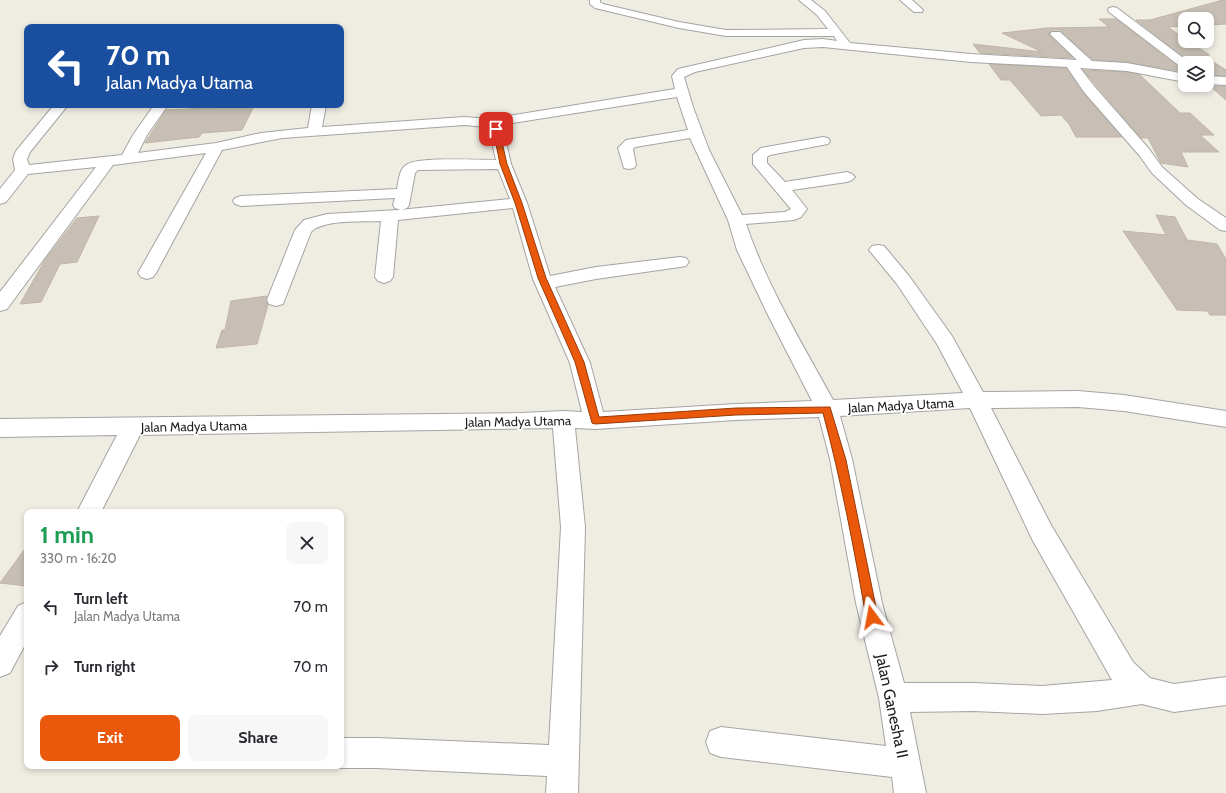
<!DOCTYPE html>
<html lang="en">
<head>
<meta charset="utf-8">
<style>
  body { margin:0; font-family:Cabin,sans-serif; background:#f7f7f7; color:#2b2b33; height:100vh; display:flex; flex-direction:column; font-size:15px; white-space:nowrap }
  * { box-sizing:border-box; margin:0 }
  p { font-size:13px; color:#7c7c81 }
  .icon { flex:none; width:22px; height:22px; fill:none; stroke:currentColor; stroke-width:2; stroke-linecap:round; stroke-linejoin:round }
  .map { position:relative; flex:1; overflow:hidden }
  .side { position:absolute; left:24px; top:509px; width:320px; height:260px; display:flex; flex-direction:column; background:#fff; border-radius:8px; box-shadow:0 2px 6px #0003 }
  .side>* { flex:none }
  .top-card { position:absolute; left:24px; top:24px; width:320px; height:84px; border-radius:8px; box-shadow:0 2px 6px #0003; background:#1a4fa0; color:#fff; overflow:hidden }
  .buttons { position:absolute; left:1178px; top:12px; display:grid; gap:8px }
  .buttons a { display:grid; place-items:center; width:36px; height:36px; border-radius:8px; background:#fff; box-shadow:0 2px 6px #0003; font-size:20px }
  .pin { position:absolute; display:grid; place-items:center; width:34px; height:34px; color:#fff; margin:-17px; border-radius:8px; box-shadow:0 2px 6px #0006 }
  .me { position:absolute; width:44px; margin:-22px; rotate:347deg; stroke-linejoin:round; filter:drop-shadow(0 0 3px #0008) }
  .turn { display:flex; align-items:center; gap:14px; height:84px; padding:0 16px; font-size:18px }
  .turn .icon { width:52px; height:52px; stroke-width:2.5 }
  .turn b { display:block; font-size:28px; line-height:34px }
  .round { display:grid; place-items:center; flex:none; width:42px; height:42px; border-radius:8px; background:#f7f7f7 }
  .overview { display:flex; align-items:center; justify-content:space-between; height:68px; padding:0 16px }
  h1 { font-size:24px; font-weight:700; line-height:30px; color:#1e9e55 }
  .cta { display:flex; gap:8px; margin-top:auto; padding:8px 16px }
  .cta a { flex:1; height:46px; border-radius:8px; background:#ea580c; color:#fff; font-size:16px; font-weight:700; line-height:46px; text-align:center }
  .cta a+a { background:#f7f7f7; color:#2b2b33 }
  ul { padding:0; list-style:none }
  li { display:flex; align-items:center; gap:12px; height:60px; padding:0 16px }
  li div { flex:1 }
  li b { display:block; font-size:15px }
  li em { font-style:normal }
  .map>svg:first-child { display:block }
  .building { fill:#c7bfb5; stroke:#c1b4a4 }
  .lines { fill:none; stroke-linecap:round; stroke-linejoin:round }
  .minor-casing { stroke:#a4a4a4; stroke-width:2 }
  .minor { fill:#fff; fill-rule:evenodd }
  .route { fill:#ea580c; stroke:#983908 }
  .labels { text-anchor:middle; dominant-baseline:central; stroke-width:3.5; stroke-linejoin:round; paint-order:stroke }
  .street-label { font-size:13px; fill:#1d1d1d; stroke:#fff }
  .near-street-label { font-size:16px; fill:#1d1d1d; stroke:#fff }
</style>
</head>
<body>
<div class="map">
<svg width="1226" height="793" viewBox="0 0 1226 793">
  <rect width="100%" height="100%" fill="#efece2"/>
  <path class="building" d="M1223,0H1226V24L1207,25V19H1185V26L1168,27L1185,39V41H1188L1210,55L1204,56L1226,70V76L1207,75V63H1191L1136,20H1150Z
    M1099,19H1116L1180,68L1185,69V72L1127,62L1093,60L1060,30H1052L1048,34L1073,58L980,53L973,44L1042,52L1002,33L1047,28L1109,27Z
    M989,64L1066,68L1083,93L1122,137H1076L1069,124L1061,115L1041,116L1010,80H1001Z
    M1083,70L1127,72L1140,75L1180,113H1190L1214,135H1200L1219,152H1181L1188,167L1161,163L1148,138H1141Z
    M1210,86H1226V100Z
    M254,106L242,130L202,133L199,137L145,143L166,110Z
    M1156,215L1175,217L1187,240L1217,244L1226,259V315H1210L1207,311L1177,310L1123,231L1166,235Z
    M99,216L77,262L60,264L41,302L20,304L45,260L77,218Z
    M267,296L266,301L268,305L257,344L216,348L222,330H225L231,301Z
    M27,546V586L0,583Z"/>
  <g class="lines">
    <g class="minor-casing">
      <path id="minor" d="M590,0H600V2L603,4L679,22L726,30L828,29L817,15L799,0H811L825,11L850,43L971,54L1077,60L1052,36L1050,34L1052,32H1060L1092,61L1127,63L1185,74V82L1127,71L1080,68L1094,86L1149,149L1162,167L1198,199L1226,218V231L1220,230L1186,205L1152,173L1139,155L1084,92L1067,67L971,62L823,47L804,48L695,72L684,77L693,107L709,150L742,215L785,212L791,209L753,164V155L761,148L823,137L828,138L830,141L828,144L770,155L767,157V163L785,182L847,172L852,174L855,177L852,180L847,182L792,190L807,209L801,217L794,220L746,224C767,286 802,343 833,400L963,393L937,344L897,284L869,250L872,246L878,245L884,246L909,276L952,336L983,392L1078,391L1124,395L1226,411V427L1124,411L1078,407L991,408L1051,525L1133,662L1150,678L1174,684L1226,677V705L1174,712L1142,704L1097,711L1042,714L974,711L910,712L926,793H894L892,777L721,757L710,753L706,742L710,731L721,727L886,746L879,698L856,603L830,459L819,417L736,420L595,429L575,428L585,527L578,793H546L547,776L377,768H341L336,766H341V738H377L549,745L561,527L553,428L140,435L101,512H77L117,435L0,437V419L521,413L563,411L582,412L570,363L533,279L513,208L398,220L393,277L390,281L384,283L378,281L375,277L381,221C363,222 323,219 311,232L283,304L276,306L269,304L267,300L295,230L304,220L327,214L399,210L510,199L498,169L418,170L415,173L409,205L407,208L401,210L395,208L393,205L395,198L241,206L235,204L233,201L235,198L241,196L397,189C399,180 399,168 408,164C420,157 478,160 496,160L489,130L486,127L464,125L282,138L222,150L156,273L153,277L147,279L141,277L138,273L206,153L113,165L7,309L0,311V292L96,167L28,174L6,202L0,204V189L15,170L13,159L16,151L54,105H68L30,152L27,159L29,165L122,155L133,135L154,105H168L147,135L138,153L216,143L261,133L308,128L312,105H326L322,127L464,117L490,119L675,89L672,76L678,69L804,40L823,39L837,41L834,36H726L679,28L595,8L590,4ZM677,97L688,130L626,140L618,148L624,168L629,169L634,168L636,165L633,149L635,147L690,138L728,220L737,250L768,315L812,401L736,404L603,412L590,363L555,287L596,279L680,267L686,266L689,262L686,258L680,257L596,267L550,276L527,203L511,164L503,129L500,125ZM970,408L1033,541L1112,680L1042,686L974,683H904L882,603L852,459L840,416Z
        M900,0H912L923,10L922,12H914Z
        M1113,7L1117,8L1190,63H1185V68L1181,67L1109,12L1108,10L1109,8Z
        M1207,76L1226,77V85L1207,84Z
        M27,602V641L10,673L0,677V636L18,606Z"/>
    </g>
    <use href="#minor" class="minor"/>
  </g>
  <path class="route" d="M496,127L499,129L507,164L522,203L546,278L584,362L599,417L736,408L830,407L846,460L878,617L876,621L872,622L868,621L866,617C854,548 841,480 823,413L736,415L595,424L592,423L575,362L538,278L515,203L500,164L493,129Z"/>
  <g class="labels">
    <g class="street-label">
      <text transform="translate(901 405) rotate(-3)">Jalan Madya Utama</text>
      <text transform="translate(518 421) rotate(-1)">Jalan Madya Utama</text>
      <text transform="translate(194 426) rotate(-1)">Jalan Madya Utama</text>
    </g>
    <g class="near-street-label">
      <text transform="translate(892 706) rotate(78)">Jalan Ganesha II</text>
    </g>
  </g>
</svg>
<div class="buttons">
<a><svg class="icon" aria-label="search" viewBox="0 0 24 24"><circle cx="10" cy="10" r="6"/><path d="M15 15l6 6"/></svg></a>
<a><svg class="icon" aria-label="layers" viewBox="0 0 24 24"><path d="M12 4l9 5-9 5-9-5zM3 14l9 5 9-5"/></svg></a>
</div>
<div class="pin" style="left:496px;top:129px;background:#d93025"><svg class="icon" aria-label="arrive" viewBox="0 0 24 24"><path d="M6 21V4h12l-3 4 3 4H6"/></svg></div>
<svg class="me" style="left:872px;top:617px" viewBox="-20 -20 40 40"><path d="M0-17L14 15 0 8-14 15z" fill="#ea580c" stroke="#fff" stroke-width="4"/></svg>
<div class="top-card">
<div class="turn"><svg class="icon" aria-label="left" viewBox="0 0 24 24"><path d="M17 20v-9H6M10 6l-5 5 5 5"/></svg><div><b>70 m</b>Jalan Madya Utama</div></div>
</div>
<section class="side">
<div class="overview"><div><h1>1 min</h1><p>330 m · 16:20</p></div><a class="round"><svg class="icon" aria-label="close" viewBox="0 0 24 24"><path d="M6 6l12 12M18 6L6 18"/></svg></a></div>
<ul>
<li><svg class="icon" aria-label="left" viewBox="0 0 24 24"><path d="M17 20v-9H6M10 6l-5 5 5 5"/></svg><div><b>Turn left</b><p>Jalan Madya Utama</p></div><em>70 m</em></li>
<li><svg class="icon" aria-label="right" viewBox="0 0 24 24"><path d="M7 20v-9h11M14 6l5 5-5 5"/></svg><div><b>Turn right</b></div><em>70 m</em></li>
</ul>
<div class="cta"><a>Exit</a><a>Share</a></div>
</section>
</div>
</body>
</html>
